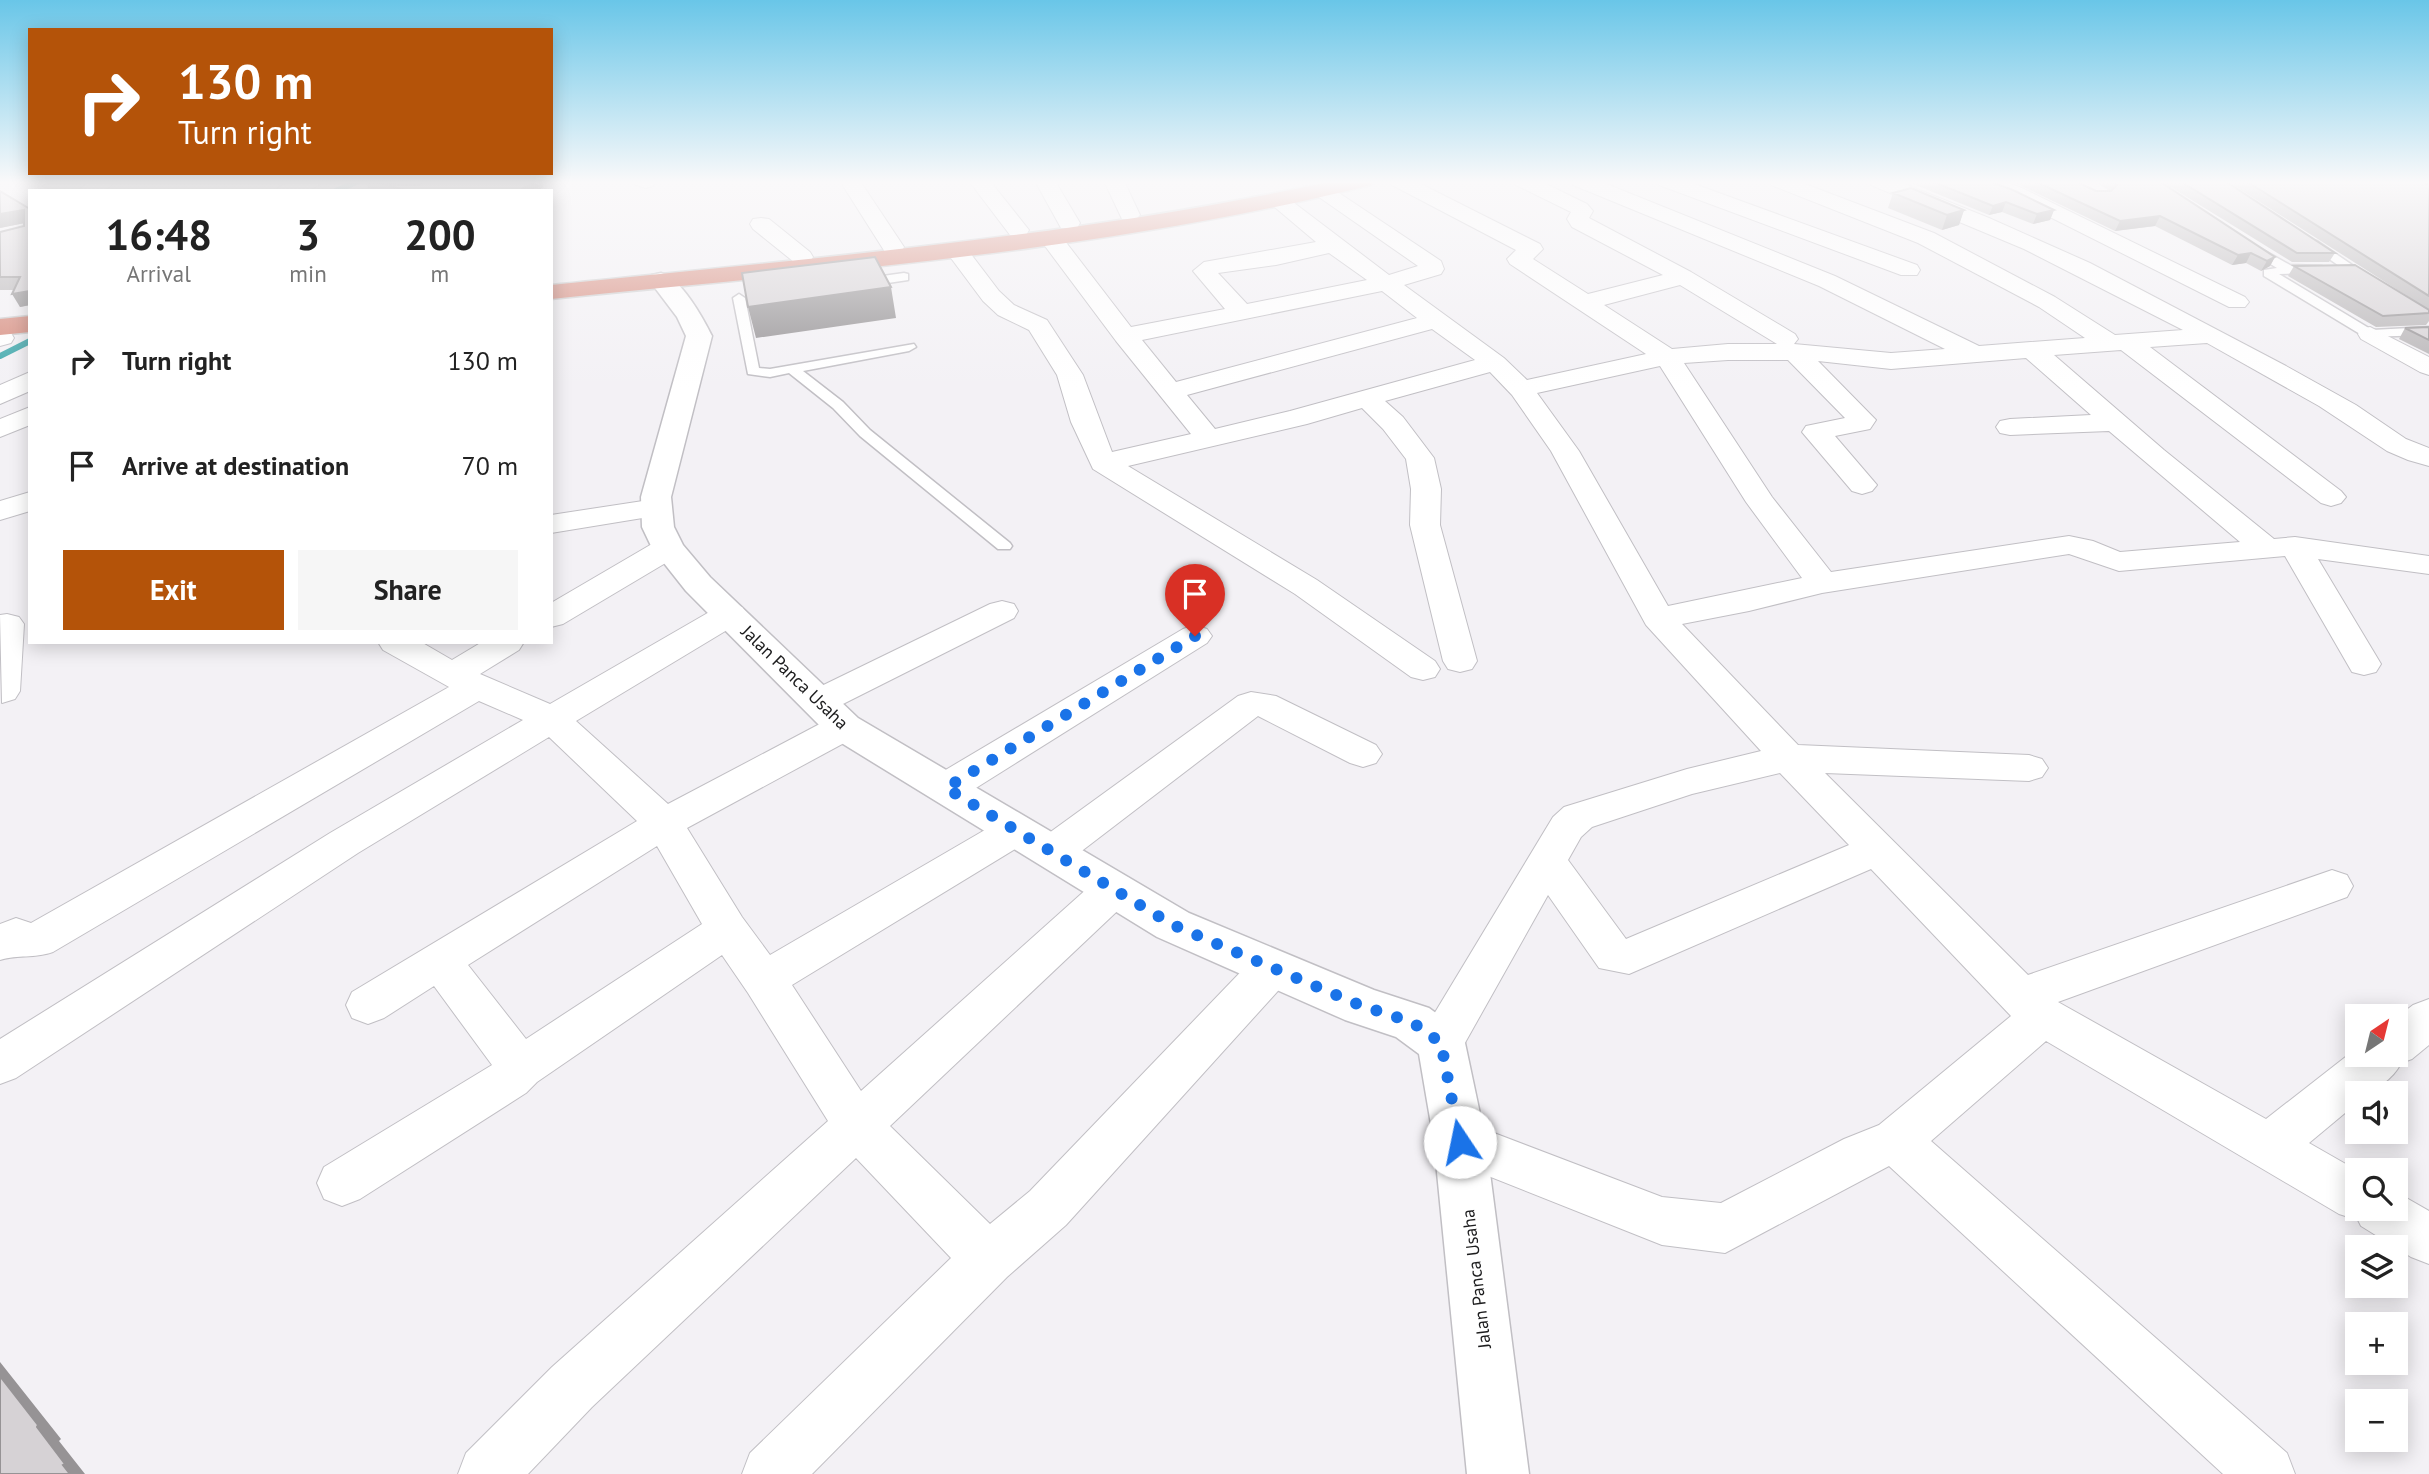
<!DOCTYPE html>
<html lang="en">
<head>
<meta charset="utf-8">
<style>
  body { margin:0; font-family:"PT Sans",sans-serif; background:#f6f6f6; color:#222; height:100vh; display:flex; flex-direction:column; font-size:26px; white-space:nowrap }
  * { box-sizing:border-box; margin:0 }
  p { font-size:23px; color:#767676 }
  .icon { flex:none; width:38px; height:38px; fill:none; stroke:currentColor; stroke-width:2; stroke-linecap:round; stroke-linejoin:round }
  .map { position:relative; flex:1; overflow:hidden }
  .drawer { position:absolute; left:28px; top:189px; width:525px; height:455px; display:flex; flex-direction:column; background:#fff; border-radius:0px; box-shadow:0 4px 18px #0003 }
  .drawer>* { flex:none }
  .banner { position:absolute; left:28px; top:28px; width:525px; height:147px; border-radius:0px; box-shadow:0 4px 18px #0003; background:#b45309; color:#fff; overflow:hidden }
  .needle { width:46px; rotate:35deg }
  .fabs { position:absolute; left:2345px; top:1004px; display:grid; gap:14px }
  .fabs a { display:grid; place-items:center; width:63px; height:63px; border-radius:0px; background:#fff; box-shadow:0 4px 18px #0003; font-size:35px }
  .pin { position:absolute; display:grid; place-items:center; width:60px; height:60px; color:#fff; margin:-72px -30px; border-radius:50% 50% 50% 0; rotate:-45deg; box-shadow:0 0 7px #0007 }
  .pin .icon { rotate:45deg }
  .me { position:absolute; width:77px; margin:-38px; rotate:349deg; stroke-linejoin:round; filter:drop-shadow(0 0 5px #0008) }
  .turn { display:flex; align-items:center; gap:24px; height:147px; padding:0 35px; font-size:32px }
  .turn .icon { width:91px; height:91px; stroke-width:2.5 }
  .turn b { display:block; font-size:49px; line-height:60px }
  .eta { display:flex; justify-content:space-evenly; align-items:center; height:119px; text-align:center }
  .eta b { font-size:42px; font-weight:700; line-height:49px }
  .button { display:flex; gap:14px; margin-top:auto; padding:14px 35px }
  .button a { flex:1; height:80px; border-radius:0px; background:#b45309; color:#fff; font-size:28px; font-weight:700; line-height:80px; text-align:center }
  .button a+a { background:#f6f6f6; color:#222 }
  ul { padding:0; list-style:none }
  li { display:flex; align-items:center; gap:21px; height:105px; padding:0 35px }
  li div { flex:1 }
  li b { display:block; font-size:26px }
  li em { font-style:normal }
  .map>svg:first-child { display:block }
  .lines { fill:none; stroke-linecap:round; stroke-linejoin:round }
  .stream { stroke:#3da7ab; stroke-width:6 }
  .service-casing { stroke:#c1bfc4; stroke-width:3 }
  .minor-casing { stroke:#c1bfc4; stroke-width:2 }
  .tertiary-casing { stroke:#c1bfc4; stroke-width:3 }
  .trunk-casing { stroke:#cdcdce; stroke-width:3 }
  .service { fill:#fff; fill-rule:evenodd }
  .minor { fill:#fff; fill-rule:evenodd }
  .tertiary { fill:#fff; fill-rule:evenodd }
  .trunk { fill:#d68a7c; fill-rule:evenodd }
  .wall { fill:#b8b5b7 }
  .shaded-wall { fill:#969395 }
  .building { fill:#d6d2d5; stroke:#969395; stroke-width:2 }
  .route { stroke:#1a73e8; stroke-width:12; stroke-dasharray:0 21.6 }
  .labels { text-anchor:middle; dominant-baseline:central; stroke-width:5; stroke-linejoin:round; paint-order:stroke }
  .street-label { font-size:18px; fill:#1d1d1e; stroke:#fff }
</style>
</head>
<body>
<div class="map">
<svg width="2429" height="1474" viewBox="0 0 2429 1474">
  <rect width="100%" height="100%" fill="#f3f1f5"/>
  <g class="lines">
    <path class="stream" d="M336,191L358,181
      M0,356L30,341"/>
    <g class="service-casing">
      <path id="service" d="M2309,241H2317L2358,269L2348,272L2309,245Z
        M2248,246H2256L2290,265L2322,266V272L2318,273L2279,274L2372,330L2429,327V335L2365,337L2264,276V270L2277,268L2248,250Z
        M904,273L908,274V280L861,287L855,283L861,279Z
        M739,294L745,298L759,368L770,369L914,344L916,347L909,351L803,371L843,402L870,430L1010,543L1012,546L1010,549H998L860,436L833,408L789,373L770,377L748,374L733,298Z"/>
    </g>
    <g class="minor-casing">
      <path id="minor" d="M91,181H117L103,191H77Z
        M293,181H323C311,194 292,191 276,191L279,187Z
        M409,181H438L422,191H393L396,187Z
        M633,181H656V182L653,186L646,188L636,185Z
        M840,181H860L904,247L901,252H885Z
        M969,181H990L1029,230L1026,235H1010Z
        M1035,181H1055L1080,223L1077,228H1061Z
        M1104,181H1124L1140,215L1136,219H1122Z
        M1389,181H1415L1540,244L1543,249L1533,259L1588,294L1663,275L1572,227L1567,219L1571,212L1516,185L1513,181H1540L1587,204L1593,211L1589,218L1691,272L1795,334L1798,339L1794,344L1891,353L1945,349L1819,286L1573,185L1570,181H1599L1835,276L1979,346L2085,338L2039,307L1918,243L1771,185L1768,181H1797L1934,233L2055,297L2115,335L2183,330L2024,249L1871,185L1868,181H1897L1989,218L2090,263L2286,366L2356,405L2406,439L2429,448V466L2408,460L2387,451L2319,406L2207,343L2150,347L2341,491L2346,497L2341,503L2331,506L2321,503L2121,350L2054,355L2164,450L2274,539L2295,537L2429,556V574L2318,559L2381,664L2376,672L2364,675L2352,672L2285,556L2119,571L2069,554L1822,593L1749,611L1682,624L1798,745L2029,755L2042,759L2048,768L2042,777L2029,781L1825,773L2028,975L2332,870L2347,875L2353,886L2347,897L2058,1002L2266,1119L2357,1048V1055H2396V1018L2413,1005L2429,999V1045L2412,1059L2401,1063C2394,1078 2373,1094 2357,1094V1103L2309,1143L2358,1171L2357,1209H2396V1192L2429,1211V1264L2411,1257L2361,1226L2358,1220L2339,1214L2046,1041L1931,1141L2287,1453L2295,1474H2223L1889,1166L1725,1253L1662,1245L1443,1158L1436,1142L1443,1126L1460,1120L1662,1197L1721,1203L1844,1139L1879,1125L2011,1016L1871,869L1629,974L1599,968L1548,895L1457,1057L1441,1063L1425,1057L1418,1043L1425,1029L1553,817L1564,807L1687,769L1761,751L1646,625L1551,451L1512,395L1490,372L1385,401L1403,417L1434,458L1441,489L1440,525L1477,661L1472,669L1460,672L1448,669L1443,661L1410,525L1411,489L1406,459L1383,429L1362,408L1307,424L1128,466L1317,580L1435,661L1440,669L1435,677L1423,680L1411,677L1295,594L1093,469L1071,422L1057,375L1029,330L998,315L983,301L945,250L948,245H964L999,291L1014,305L1047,320L1083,375L1112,452L1191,434L1116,341L1042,242L1039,237L1042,232H1058L1131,327L1225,309L1193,271L1204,262L1316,242L1271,204L1268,200L1271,196H1285L1389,275L1418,266L1316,195L1313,191L1316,187H1330L1441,261L1444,269L1441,274L1404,285L1504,358L1527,380L1646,354L1510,264L1507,259L1516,250L1392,185ZM1329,253L1367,280L1247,304L1218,273L1276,265ZM1680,285L1777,344H1778H1728L1672,349L1604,305ZM1382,291L1417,318L1176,382L1142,340ZM1432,329L1475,360L1290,411L1215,429L1187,395ZM2026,358L2091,415L2010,419L2000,421L1996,427L2000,433L2010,435L2109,431L2240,542L2120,552L2093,541L2069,536L1831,572L1772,497L1684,363L1728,360H1788L1845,418L1806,426L1802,432L1852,491L1862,494L1872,491L1877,485L1835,436L1870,429L1876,420L1818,361L1891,369ZM1660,366L1746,502L1802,578L1668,606L1579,451L1537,393ZM1780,773L1849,845L1626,939L1568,860L1581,837L1592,827L1692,794Z
        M1656,181H1686L1917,265L1920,270L1917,275H1901L1659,185Z
        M1974,181H2004L2024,189L2245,297L2249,302L2245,307H2229L2010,197L1977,185Z
        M761,218L769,219L810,252L813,257L810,262H794L753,229L750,224L753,219Z
        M2370,327L2429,357V375L2420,372L2361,339L2358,334L2361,329Z
        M0,331L11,333L14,338L11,343L0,346Z
        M30,372V391L0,404V385Z
        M30,407V425L0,437V419Z
        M30,492V511L0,520V501Z
        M656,499L667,502L671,508L667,514L551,533V515Z
        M668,539L679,541L684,548L679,555L563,624L551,627V603L657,541Z
        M1002,601L1014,604L1018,611L1014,618L831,710L818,714L805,710L800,702L805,694L990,604Z
        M730,604L742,607L747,614L742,621L576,721L668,804L831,718L844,715L857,718L862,727L857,736L687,828L742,917L770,955L1002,820L1016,816L1030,820L1036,830L1030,840L792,985L861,1091L1099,878L1114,873L1129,878L1135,889L1129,900L890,1126L990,1224L1030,1191L1256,956L1271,951L1286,956L1293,969L1286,982L1066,1225L1007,1277L812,1474H742L750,1453L951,1258L856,1158L592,1407L528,1474H458L466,1453L552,1367L828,1121L748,993L722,955L537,1082L526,1093L360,1199L342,1206L324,1199L317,1183L324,1167L492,1065L434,986L384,1018L368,1024L352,1018L346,1005L352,992L637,821L549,737L358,853L16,1078L0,1084V1039L330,833L523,720L479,701L53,952C33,959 19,954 0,960V924L16,918L31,923L449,687L383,650L378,642H421L452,660L482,642H524L519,650L480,674L550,704L718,607ZM657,846L702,924L526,1039L468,965Z
        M7,614L19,617L24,624L20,691L15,699L2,703L0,615Z
        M1195,625L1207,629L1212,636L1207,643L960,798L946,802L932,798L927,788L932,778L1183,629Z
        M1251,692L1276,696L1376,745L1382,754L1376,763L1363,767L1350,763L1258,716L1066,863L1052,867L1038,863L1032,852L1038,841L1238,696Z"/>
    </g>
    <g class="tertiary-casing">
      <path id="tertiary" d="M661,273C681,278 703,318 712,336L671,497L674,527L683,545L710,577L858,718L1189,913L1374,990L1429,1008L1458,1029L1465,1043L1486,1142L1529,1474H1467L1434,1142L1419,1054L1396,1037L1345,1020L1157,937L830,736L686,591L652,548L642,527L641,497L686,336L677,317L649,280L652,275Z"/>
    </g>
    <g class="trunk-casing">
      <path id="trunk" d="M1333,181H1374L1371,185C1103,252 825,271 551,299V285C813,258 1076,237 1333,181Z
        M30,316V332L0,335V319Z"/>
    </g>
    <use href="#service" class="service"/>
    <use href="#minor" class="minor"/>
    <use href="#tertiary" class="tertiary"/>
    <use href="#trunk" class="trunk"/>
  </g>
  <path class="wall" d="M366,181H402L395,185H419L425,181H541L543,187L537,191H380L368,188Z
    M1906,181H1988L2054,210L2050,220L2033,224L2002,212L1989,215Z
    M2011,181H2075L2096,191H2109L2095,181H2159L2275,257L2270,266L2261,271L2246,263L2232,265L2155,226L2115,231Z
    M2161,181H2225L2335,253L2329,262H2292Z
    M2227,181H2423L2426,184H2429V310Z
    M1893,193L1964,210L1959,225L1942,230L1888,208Z
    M30,209V305L20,307L14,290H0V232L24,226V223L0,228Z
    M2294,266L2429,310V321L2426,325L2376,327L2288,276Z
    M2429,327V354L2399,339L2405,328Z"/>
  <path class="shaded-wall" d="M389,181H402L394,185H388Z
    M536,181H541L543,187L537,191H518Z
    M2006,202L2002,212L1989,215L1993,206Z
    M24,210L30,222L0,228V214Z
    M1964,210L1959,225L1942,230L1947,215Z
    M2054,210L2050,220L2033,224L2037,214Z
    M2160,216L2155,226L2115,231L2120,221Z
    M2251,253L2246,263L2232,265L2238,255Z
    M2275,257L2270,266L2261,271L2267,261Z
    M891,287L896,318L756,338L748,307Z
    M30,291V305L20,307L12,294Z
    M0,1362L61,1439L59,1441L85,1474H70L0,1376Z"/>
  <path class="building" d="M372,181H389L388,185H419L425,181H536L518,191H408Z
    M1931,181H1988L2013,190L2054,210L2037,214L2006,202L1993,206Z
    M2034,181H2075L2096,191H2111L2117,185L2112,181H2159L2275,257L2267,261L2251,253L2238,255L2160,216L2120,221Z
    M2180,181H2225L2335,253H2297Z
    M2246,181H2423L2426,184H2429V296Z
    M1911,188L1964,210L1947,215L1893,193Z
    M0,191L30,209V291L12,294L20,277H0V232L24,226V210L0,214Z
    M875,257L891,287L748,307L742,273Z
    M2355,265L2429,310V313L2383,316L2294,266Z
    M2429,327V340L2405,328Z
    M0,1376L38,1425L37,1427L65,1464L63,1465L70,1474H0Z"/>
  <linearGradient id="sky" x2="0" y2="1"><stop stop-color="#69c6e8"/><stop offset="0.47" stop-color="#faf9fa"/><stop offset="1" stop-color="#faf9fa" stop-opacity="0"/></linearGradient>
  <rect width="2429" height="388" fill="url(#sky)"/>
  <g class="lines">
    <path class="route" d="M1195,636L946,788L1173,925L1362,1006L1412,1022L1441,1043L1460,1142"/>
  </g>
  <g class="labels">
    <g class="street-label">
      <text transform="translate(795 677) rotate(44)">Jalan Panca Usaha</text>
      <text transform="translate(1476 1279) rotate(-97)">Jalan Panca Usaha</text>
    </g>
  </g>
</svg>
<div class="fabs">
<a><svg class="needle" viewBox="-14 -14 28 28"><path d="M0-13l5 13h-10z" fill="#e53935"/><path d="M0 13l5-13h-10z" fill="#767676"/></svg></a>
<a><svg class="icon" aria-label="sound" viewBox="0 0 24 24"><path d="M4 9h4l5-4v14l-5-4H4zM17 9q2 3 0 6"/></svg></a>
<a><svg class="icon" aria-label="search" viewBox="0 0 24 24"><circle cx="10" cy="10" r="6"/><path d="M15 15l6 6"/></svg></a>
<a><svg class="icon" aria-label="layers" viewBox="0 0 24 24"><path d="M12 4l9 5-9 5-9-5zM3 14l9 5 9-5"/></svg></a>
<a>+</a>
<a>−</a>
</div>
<div class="pin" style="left:1195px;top:636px;background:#d93025"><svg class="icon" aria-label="arrive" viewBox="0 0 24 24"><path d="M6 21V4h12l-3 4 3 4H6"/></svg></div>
<svg class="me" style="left:1460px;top:1142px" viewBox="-20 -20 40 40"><circle r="19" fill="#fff"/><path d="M0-13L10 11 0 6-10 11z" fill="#1a73e8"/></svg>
<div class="banner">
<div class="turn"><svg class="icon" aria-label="right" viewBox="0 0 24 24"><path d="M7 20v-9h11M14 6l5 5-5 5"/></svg><div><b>130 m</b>Turn right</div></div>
</div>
<section class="drawer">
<div class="eta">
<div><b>16:48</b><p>Arrival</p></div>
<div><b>3</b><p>min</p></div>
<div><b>200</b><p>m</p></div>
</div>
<ul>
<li><svg class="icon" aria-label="right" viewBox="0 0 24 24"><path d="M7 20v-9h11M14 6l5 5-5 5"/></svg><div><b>Turn right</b></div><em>130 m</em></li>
<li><svg class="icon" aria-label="arrive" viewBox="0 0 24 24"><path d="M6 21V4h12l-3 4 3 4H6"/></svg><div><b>Arrive at destination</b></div><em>70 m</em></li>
</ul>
<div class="button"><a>Exit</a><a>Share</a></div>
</section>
</div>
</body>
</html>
